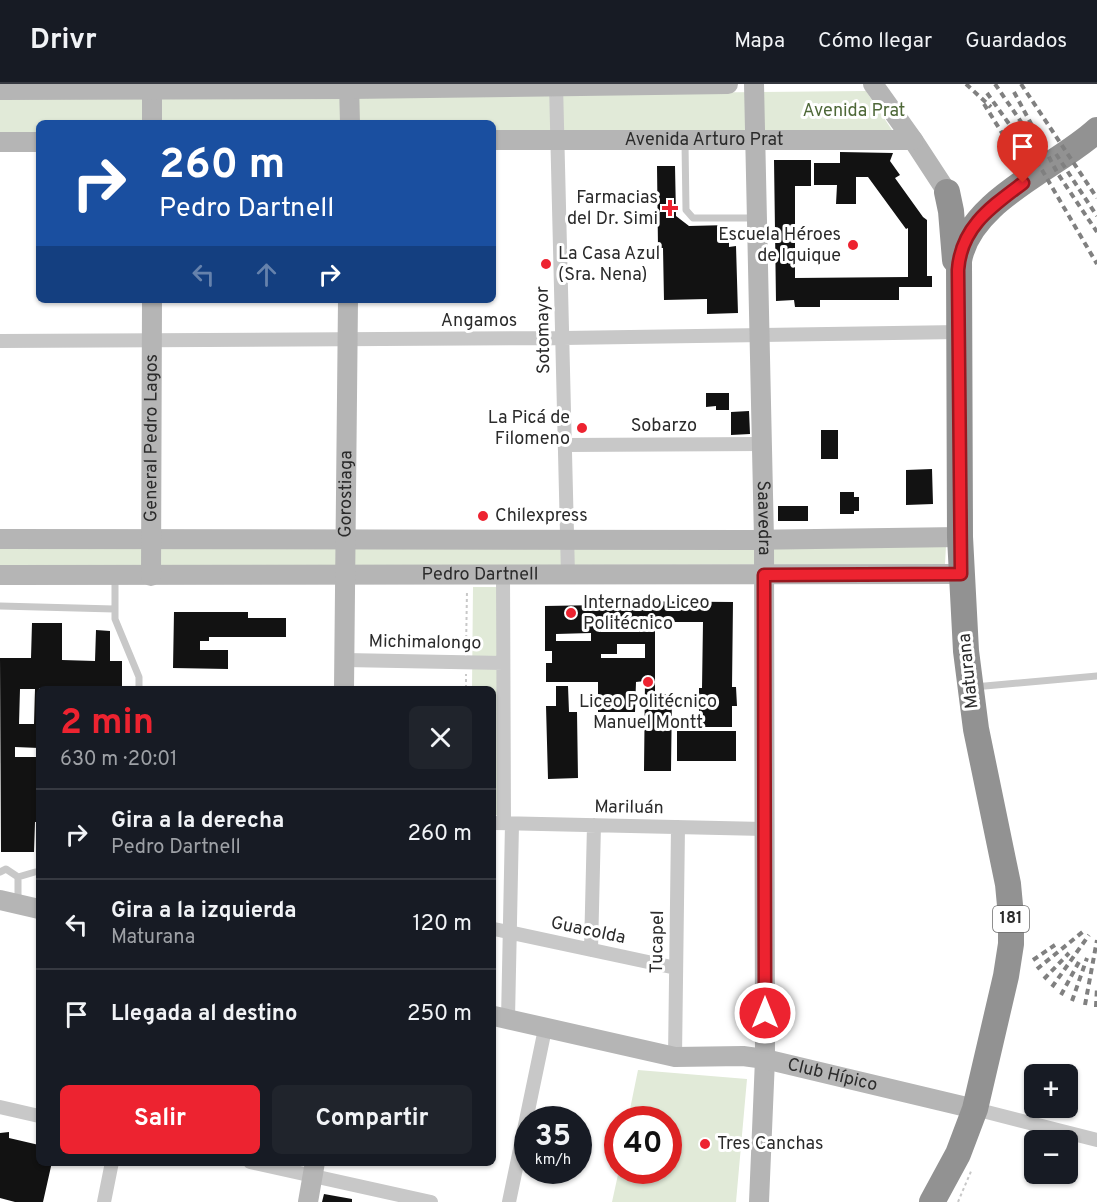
<!DOCTYPE html>
<html lang="es">
<head>
<meta charset="utf-8">
<style>
  body { margin:0; font-family:Overpass,sans-serif; background:#20242c; color:#f1f3f6; height:100vh; display:flex; flex-direction:column; font-size:22px; white-space:nowrap }
  * { box-sizing:border-box; margin:0 }
  p { font-size:20px; color:#9ea1a6 }
  .icon { flex:none; width:33px; height:33px; fill:none; stroke:currentColor; stroke-width:2; stroke-linecap:round; stroke-linejoin:round }
  .map { position:relative; flex:1; overflow:hidden }
  .side { position:absolute; left:36px; top:602px; width:460px; height:480px; display:flex; flex-direction:column; background:#171b24; border-radius:9px; box-shadow:0 2px 4px #0004 }
  .side>* { flex:none }
  .hud { position:absolute; left:36px; top:36px; width:460px; height:183px; border-radius:9px; box-shadow:0 2px 4px #0004; background:#1a4fa0; color:#fff; overflow:hidden }
  .controls { position:absolute; left:1024px; top:980px; display:grid; gap:12px }
  .controls a { display:grid; place-items:center; width:54px; height:54px; border-radius:9px; background:#171b24; box-shadow:0 2px 4px #0004; font-size:30px }
  .speed { position:absolute; left:514px; top:1022px; display:flex; gap:12px; font-size:30px; font-weight:700; text-align:center }
  .speed>* { display:grid; place-content:center; width:78px; height:78px; border-radius:50%; background:#171b24; box-shadow:0 2px 4px #0004; line-height:1 }
  .speed small { font-size:15px; font-weight:400 }
  .speed .limit { border:9px solid #d22; background:#fff; color:#111 }
  .pin { position:absolute; display:grid; place-items:center; width:51px; height:51px; color:#fff; margin:-62px -26px; border-radius:50% 50% 50% 0; rotate:-45deg; box-shadow:0 0 6px #0007 }
  .pin .icon { rotate:45deg }
  .me { position:absolute; width:66px; margin:-33px; rotate:0deg; stroke-linejoin:round; filter:drop-shadow(0 0 4px #0008) }
  .turn { display:flex; align-items:center; gap:21px; height:126px; padding:0 24px; font-size:27px }
  .turn .icon { width:78px; height:78px; stroke-width:2.5 }
  .turn b { display:block; font-size:42px; line-height:51px }
  .lanes { display:flex; align-items:center; height:57px; padding:0 24px; background:#0003; justify-content:center; gap:30px; direction:ltr }
  .lanes .off { opacity:.35 }
  .round { display:grid; place-items:center; flex:none; width:63px; height:63px; border-radius:9px; background:#20242c }
  .headline { display:flex; align-items:center; justify-content:space-between; height:102px; padding:0 24px }
  h1 { font-size:36px; font-weight:700; line-height:45px; color:#ed2330 }
  .action { display:flex; gap:12px; margin-top:auto; padding:12px 24px }
  .action a { flex:1; height:69px; border-radius:9px; background:#ed2330; color:#fff; font-size:24px; font-weight:700; line-height:69px; text-align:center }
  .action a+a { background:#20242c; color:#f1f3f6 }
  ul { padding:0; list-style:none }
  li { display:flex; align-items:center; gap:18px; height:90px; padding:0 24px; border-top:2px solid #363941 }
  li div { flex:1 }
  li b { display:block; font-size:22px }
  li em { font-style:normal }
  header { display:flex; align-items:center; gap:36px; box-sizing:border-box; height:84px; padding:0 30px; background:#171b24; border-bottom:2px solid #363941 }
  header strong { font-size:28px }
  nav { display:flex; gap:33px; margin-inline-start:auto; font-size:21px }
  .map>svg:first-child { display:block }
  .green { fill:#e1ead8 }
  .building { fill:#121212; fill-rule:evenodd }
  .lines { fill:none; stroke-linecap:round; stroke-linejoin:round }
  .path { stroke:#c8c8c8; stroke-width:2; stroke-dasharray:3 3; stroke-linecap:butt }
  .lane { stroke:#c8c8c8; stroke-width:7 }
  .street { stroke:#c8c8c8; stroke-width:14 }
  .secondary { stroke:#b5b5b5; stroke-width:20 }
  .highway { stroke:#929292; stroke-width:26 }
  .rail { stroke:#808080; stroke-width:4; stroke-dasharray:6 4.5; stroke-linecap:butt }
  .route-casing { stroke:#9a171f; stroke-width:15 }
  .route { stroke:#ed2330; stroke-width:10 }
  .poi-dot { fill:#ed2330; stroke:#fff; stroke-width:2 }
  .labels { text-anchor:middle; dominant-baseline:central; stroke-width:6; stroke-linejoin:round; paint-order:stroke }
  .shield { fill:#fff; stroke:#6b6b6b; stroke-width:1.5 }
  .shield-label { font-size:16px; font-weight:bold; fill:#2b2b2b }
  .park-label { font-size:18px; fill:#4e6838; stroke:#fff }
  .street-label { font-size:18px; fill:#2b2b2b; stroke:#fff }
  .poi-label { font-size:18px; fill:#2b2b2b; stroke:#fff; text-anchor:start }
</style>
</head>
<body>
<header>
<strong>Drivr</strong>
<nav><a>Mapa</a><a>Cómo llegar</a><a>Guardados</a></nav>
</header>
<div class="map">
<svg width="1097" height="1118" viewBox="0 0 1097 1118">
  <rect width="100%" height="100%" fill="#fff"/>
  <path class="green" d="M866,7L892,46L494,47V39H39V48H0V15Z
    M0,460L946,462L945,480L0,482Z
    M473,503H497L498,731H494V604H472Z
    M638,986L747,995L736,1118H612L619,1086H669V1035H628Z"/>
  <path class="building" d="M840,68L893,69L890,77L900,91L895,94L923,133L927,136V192H932V203H899V216H820V223H795L794,216L776,217L774,76H811V102H795V194L908,193V144L906,145L868,93H856V120H836L837,101H814V79H840Z
    M657,82H675L676,132L689,142L729,141V163L736,162L738,229L707,230V215L664,216L663,164H658Z
    M706,309H729V326H716V322L706,323Z
    M749,327L750,350L731,351V328Z
    M821,346H838V375H821Z
    M932,385L933,420L906,421V386Z
    M840,408H854V413H859V427H854V430H840Z
    M778,422H808V437H778Z
    M601,517L733,518L732,603H736L737,622H732V643H699V604H702L703,538H655V610H672L671,687H644L645,597L636,598L635,628H598V598H546V579H552V567H545V522L601,521ZM601,537L639,538V548H601ZM591,549V557H556V550ZM617,560H645V574H601V570H617Z
    M174,528H248V534H286V553H209V557H200V566H228V585L173,584Z
    M32,539H62V576L95,577L96,546L110,547V577H122V604H39V664L15,663V673H39V738H35L34,768H1L0,574H31ZM20,605H35L34,640H19Z
    M556,602H568L569,628H577L578,694L548,695L546,622H556Z
    M677,647H736V677H677Z
    M9,1048V1054L39,1061V1078H52L43,1118H15L0,1114V1049Z
    M324,1110L352,1115V1118H322Z"/>
  <g class="lines">
    <path class="path" d="M466,566L467,506
      M466,604V590
      M958,1118L972,1085"/>
    <path class="lane" d="M685,59L686,126L693,134H754
      M115,492V535L139,593V604
      M0,522L114,525
      M974,603L1097,592
      M0,788L6,785L18,793
      M18,817V793L35,788"/>
    <path class="street" d="M556,0L568,491
      M0,257L563,254L959,248
      M565,361L762,360
      M503,491L504,739
      M345,576L503,579
      M494,739L765,745
      M494,845L676,884
      M591,866L594,741
      M508,935L512,740
      M675,973L678,743
      M0,1023L39,1032
      M975,1025L1097,1056
      M250,1078L431,1118
      M104,1118L112,1078
      M509,1118L545,945"/>
    <g class="secondary">
      <path d="M152,0V39"/>
      <path d="M349,0L350,39"/>
      <path id="s1" d="M754,0L764,456L765,975L759,1118"/>
      <path d="M873,0L913,56L947,108"/>
      <path d="M0,6L349,5L728,0"/>
      <path id="s2" d="M494,56H913"/>
      <path d="M0,58H39"/>
      <path d="M0,455L752,456L960,453"/>
      <path id="s3" d="M0,491L961,490"/>
      <path id="s4" d="M151,492L152,216"/>
      <path id="s5" d="M344,604L348,216"/>
      <path d="M0,816L39,825"/>
      <path id="s6" d="M494,932L675,973L743,972L765,975L975,1025"/>
      <path d="M308,1118L315,1078"/>
    </g>
    <path class="highway" d="M947,108L951,127L955,176
      M932,1118L958,1070L975,1025L1006,892L1011,860V832L1008,800L976,645L966,567L960,453L959,177C969,116 1056,84 1097,46"/>
    <path class="rail" d="M966,0L991,23
      M995,0L1026,45
      M1021,0L1097,114
      M1014,8L1058,90L1097,148
      M987,9L1042,86L1097,180
      M984,20L1022,81
      M1056,70L1097,132
      M1033,876L1055,861
      M1037,885L1085,846
      M1044,895L1069,869
      M1052,903L1089,851
      M1061,911L1080,876
      M1072,917L1087,874
      M1085,921L1097,856
      M1096,923L1097,903"/>
  </g>
  <g class="lines">
    <g class="route-casing">
      <path id="route" d="M765,929L764,491L961,490L958,186C961,143 991,123 1023,99"/>
    </g>
    <use href="#route" class="route"/>
  </g>
  <g class="poi-dot">
    <path d="M667 115h6v6h6v6h-6v6h-6v-6h-6v-6h6z"/>
    <circle cx="853" cy="161" r="6"/>
    <circle cx="546" cy="180" r="6"/>
    <circle cx="582" cy="344" r="6"/>
    <circle cx="483" cy="432" r="6"/>
    <circle cx="571" cy="529" r="6"/>
    <circle cx="648" cy="598" r="6"/>
    <circle cx="705" cy="1060" r="6"/>
  </g>
  <g class="labels">
    <rect class="shield" x="993" y="822" width="36" height="26" rx="4.5"/>
    <g class="shield-label">
      <text x="1011" y="835">181</text>
    </g>
    <g class="park-label">
      <text x="854" y="27">Avenida Prat</text>
    </g>
    <g class="street-label">
      <text stroke="none"><textPath href="#s2" startOffset="210">Avenida Arturo Prat</textPath></text>
      <text x="479" y="237">Angamos</text>
      <text transform="translate(544 246) rotate(-91)">Sotomayor</text>
      <text x="664" y="342">Sobarzo</text>
      <text stroke="none"><textPath href="#s4" startOffset="138">General Pedro Lagos</textPath></text>
      <text stroke="none"><textPath href="#s5" startOffset="194">Gorostiaga</textPath></text>
      <text stroke="none"><textPath href="#s1" startOffset="434">Saavedra</textPath></text>
      <text stroke="none"><textPath href="#s3" startOffset="480">Pedro Dartnell</textPath></text>
      <text transform="translate(425 559) rotate(1)">Michimalongo</text>
      <text transform="translate(969 587) rotate(-96)">Maturana</text>
      <text transform="translate(629 724) rotate(1)">Mariluán</text>
      <text transform="translate(588 847) rotate(12)">Guacolda</text>
      <text transform="translate(658 858) rotate(-89)">Tucapel</text>
      <text stroke="none"><textPath href="#s6" startOffset="345">Club Hípico</textPath></text>
    </g>
    <g class="poi-label">
      <text x="658" y="114" text-anchor="end">Farmacias<tspan x="658" dy="21">del Dr. Simi</tspan></text>
      <text x="841" y="151" text-anchor="end">Escuela Héroes<tspan x="841" dy="21">de Iquique</tspan></text>
      <text x="558" y="170">La Casa Azul<tspan x="558" dy="21">(Sra. Nena)</tspan></text>
      <text x="570" y="334" text-anchor="end">La Picá de<tspan x="570" dy="21">Filomeno</tspan></text>
      <text x="495" y="432">Chilexpress</text>
      <text x="583" y="519">Internado Liceo<tspan x="583" dy="21">Politécnico</tspan></text>
      <text x="648" y="618" text-anchor="middle">Liceo Politécnico<tspan x="648" dy="21">Manuel Montt</tspan></text>
      <text x="717" y="1060">Tres Canchas</text>
    </g>
  </g>
</svg>
<div class="controls">
<a>+</a>
<a>−</a>
</div>
<div class="speed"><div>35<small>km/h</small></div><div class="limit">40</div></div>
<div class="pin" style="left:1023px;top:99px;background:#d93025"><svg class="icon" aria-label="arrive" viewBox="0 0 24 24"><path d="M6 21V4h12l-3 4 3 4H6"/></svg></div>
<svg class="me" style="left:765px;top:929px" viewBox="-20 -20 40 40"><circle r="17" fill="#ed2330" stroke="#fff" stroke-width="3"/><path d="M0-11L8 9 0 5-8 9z" fill="#fff"/></svg>
<div class="hud">
<div class="turn"><svg class="icon" aria-label="right" viewBox="0 0 24 24"><path d="M7 20v-9h11M14 6l5 5-5 5"/></svg><div><b>260 m</b>Pedro Dartnell</div></div>
<div class="lanes"><svg class="icon off" aria-label="left" viewBox="0 0 24 24"><path d="M17 20v-9H6M10 6l-5 5 5 5"/></svg><svg class="icon off" aria-label="ahead" viewBox="0 0 24 24"><path d="M12 20V5M6 11l6-6 6 6"/></svg><svg class="icon" aria-label="right" viewBox="0 0 24 24"><path d="M7 20v-9h11M14 6l5 5-5 5"/></svg></div>
</div>
<section class="side">
<div class="headline"><div><h1>2 min</h1><p>630 m · 20:01</p></div><a class="round"><svg class="icon" aria-label="close" viewBox="0 0 24 24"><path d="M6 6l12 12M18 6L6 18"/></svg></a></div>
<ul>
<li><svg class="icon" aria-label="right" viewBox="0 0 24 24"><path d="M7 20v-9h11M14 6l5 5-5 5"/></svg><div><b>Gira a la derecha</b><p>Pedro Dartnell</p></div><em>260 m</em></li>
<li><svg class="icon" aria-label="left" viewBox="0 0 24 24"><path d="M17 20v-9H6M10 6l-5 5 5 5"/></svg><div><b>Gira a la izquierda</b><p>Maturana</p></div><em>120 m</em></li>
<li><svg class="icon" aria-label="arrive" viewBox="0 0 24 24"><path d="M6 21V4h12l-3 4 3 4H6"/></svg><div><b>Llegada al destino</b></div><em>250 m</em></li>
</ul>
<div class="action"><a>Salir</a><a>Compartir</a></div>
</section>
</div>
</body>
</html>
